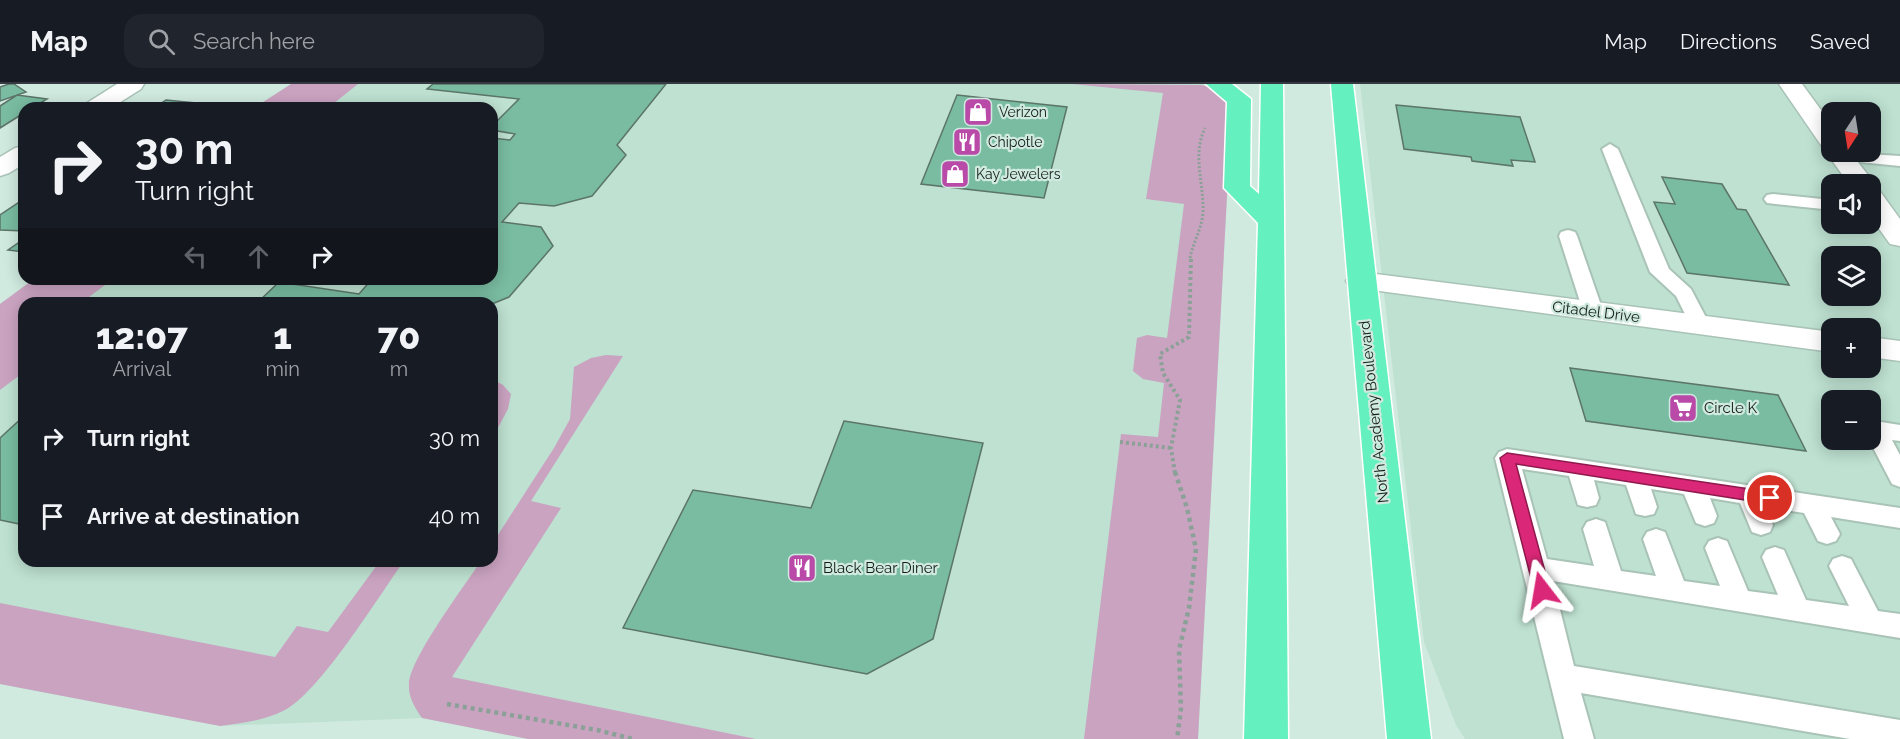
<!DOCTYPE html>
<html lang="en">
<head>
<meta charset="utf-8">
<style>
  body { margin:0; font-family:Raleway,sans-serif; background:#20242c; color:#f1f3f6; height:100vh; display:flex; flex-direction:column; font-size:22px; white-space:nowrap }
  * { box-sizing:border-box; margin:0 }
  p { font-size:20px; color:#9ea1a6 }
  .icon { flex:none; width:33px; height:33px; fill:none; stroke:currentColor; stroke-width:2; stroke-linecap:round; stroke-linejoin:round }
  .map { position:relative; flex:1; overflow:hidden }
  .side { position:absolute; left:18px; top:213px; width:480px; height:270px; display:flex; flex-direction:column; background:#171b24; border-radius:18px; box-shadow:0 3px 15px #0003 }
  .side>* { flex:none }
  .guide { position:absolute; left:18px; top:18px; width:480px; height:183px; border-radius:18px; box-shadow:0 3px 15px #0003; background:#171b24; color:#f1f3f6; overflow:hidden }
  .needle { width:39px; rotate:192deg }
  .fabs { position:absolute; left:1821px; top:18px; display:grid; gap:12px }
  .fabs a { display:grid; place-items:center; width:60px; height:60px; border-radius:12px; background:#171b24; box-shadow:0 3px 15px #0003; font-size:30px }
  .pin { position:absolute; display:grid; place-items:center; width:51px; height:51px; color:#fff; margin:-26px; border:3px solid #fff; border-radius:50%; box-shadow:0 2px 6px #0007 }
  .me { position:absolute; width:66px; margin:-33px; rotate:346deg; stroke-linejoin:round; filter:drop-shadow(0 0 4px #0008) }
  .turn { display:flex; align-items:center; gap:21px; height:126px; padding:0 18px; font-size:27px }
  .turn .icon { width:78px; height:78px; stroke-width:2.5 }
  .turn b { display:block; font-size:42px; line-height:51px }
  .lanes { display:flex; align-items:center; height:57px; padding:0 18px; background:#0003; justify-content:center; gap:30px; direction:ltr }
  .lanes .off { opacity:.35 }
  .eta { display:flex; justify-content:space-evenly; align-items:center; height:102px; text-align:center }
  .eta b { font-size:36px; font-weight:800; line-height:42px }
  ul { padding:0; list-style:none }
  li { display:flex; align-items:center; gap:18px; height:78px; padding:0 18px }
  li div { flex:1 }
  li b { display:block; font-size:22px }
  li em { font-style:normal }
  header { display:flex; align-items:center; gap:36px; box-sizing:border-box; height:84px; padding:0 30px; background:#171b24; border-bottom:2px solid #363941 }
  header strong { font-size:28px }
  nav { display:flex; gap:33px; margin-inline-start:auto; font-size:21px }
  .search { width:420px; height:54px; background:#20242c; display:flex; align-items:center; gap:15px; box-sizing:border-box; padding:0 21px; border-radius:18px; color:#9ea1a6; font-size:22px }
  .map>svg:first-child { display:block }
  .built { fill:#bee1d1; fill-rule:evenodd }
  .green { fill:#caa3c1 }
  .building { fill:#79bca1; stroke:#5c7469; stroke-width:1.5 }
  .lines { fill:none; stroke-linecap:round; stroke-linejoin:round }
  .lane-casing { stroke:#a9c3b7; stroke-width:4 }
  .street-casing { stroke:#a9c3b7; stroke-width:3 }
  .highway-casing { stroke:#fff; stroke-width:3 }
  .path-far2 { stroke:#8ba097; stroke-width:3; stroke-dasharray:2 2; stroke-linecap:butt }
  .path-far1 { stroke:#8ba097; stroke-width:4; stroke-dasharray:3 3; stroke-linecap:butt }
  .path { stroke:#8ba097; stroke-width:4.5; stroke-dasharray:4 4; stroke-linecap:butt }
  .lane { fill:#fff; fill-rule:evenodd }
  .street { fill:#fff; fill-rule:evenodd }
  .highway { fill:#64f0bf; fill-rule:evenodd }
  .route { fill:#db2777; stroke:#8e194d; stroke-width:1.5 }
  .labels { text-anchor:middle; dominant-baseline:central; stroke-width:4.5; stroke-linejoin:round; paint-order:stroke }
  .far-poi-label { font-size:14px; fill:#121c18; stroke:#d0eadf; text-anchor:start }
  .street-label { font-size:15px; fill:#121c18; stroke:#d0eadf }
  .poi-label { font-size:15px; fill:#121c18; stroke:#d0eadf; text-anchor:start }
</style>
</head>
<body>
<header>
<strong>Map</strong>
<div class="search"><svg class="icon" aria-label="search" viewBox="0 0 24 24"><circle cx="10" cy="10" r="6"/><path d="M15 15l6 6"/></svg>Search here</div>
<nav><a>Map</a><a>Directions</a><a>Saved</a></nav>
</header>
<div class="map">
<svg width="1900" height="655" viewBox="0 0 1900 655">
  <rect width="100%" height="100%" fill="#d0eadf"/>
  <path class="built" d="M291,0H1233L1198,655H528L422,634L220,642L0,600V220L34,195H492V24H254ZM24,219H492V477H24Z
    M1360,0H1900V655H1465L1456,641L1424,558ZM1832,28H1870V68H1832ZM1832,100H1870V140H1832ZM1832,172H1870V212H1832ZM1832,244H1870V284H1832ZM1832,316H1870V356H1832Z"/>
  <path class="green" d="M291,0H358L328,24H254Z
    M1072,0L1201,1L1213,4L1232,18L1198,655H1084L1121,350L1158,353L1164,299L1143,295L1133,287L1137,254L1147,251L1167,254L1184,120L1146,115L1163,9Z
    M34,195H113L81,219H24V288L0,306V220Z
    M606,271L623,272L531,417L561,424L452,593L756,655H528L422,634C415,624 408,613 409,600C409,576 465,501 481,477H492V460L554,364L570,335L574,283L591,274Z
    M492,295L503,301L511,310L508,325L492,355Z
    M380,477H404C378,513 319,610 283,627C262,637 242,639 220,642L0,600V519L275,573L297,542L328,548Z"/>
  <path class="building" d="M9,0H14L26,8L0,17V3Z
    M433,0H666L617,61L626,71L592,112L554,122L519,119L502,138L541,143L553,162L509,213L492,220L257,219L279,198L359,210L372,195H492V54L510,56L515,50L492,46V42L519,15L427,5Z
    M17,11L47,15L32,24H24V29L0,44V22Z
    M957,11L1067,23L1044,114L921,100Z
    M166,16L197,19L191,24H154Z
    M1396,21L1520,33L1535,78L1511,76L1513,82L1472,77L1471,73L1404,65Z
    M1662,93L1722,100L1737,125L1746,126L1789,201L1687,189L1654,118L1675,120Z
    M24,115V147L0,146V131Z
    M24,155V168L8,166Z
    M1570,284L1778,311L1806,367L1586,337Z
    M24,332V441L0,436V354Z
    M844,337L983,359L933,555L867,590L623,544L693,406L811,424Z"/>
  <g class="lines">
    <g class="lane-casing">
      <path id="lane" d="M1610,60L1618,65L1669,185L1691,205L1710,241L1707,246L1700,248L1693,246L1676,212L1650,188L1602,65Z
        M1834,68L1900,72V82L1840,76L1834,75L1831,71Z
        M1773,110L1832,116V126L1767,119L1764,115L1767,111Z
        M1568,146L1575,148L1577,152L1603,227L1600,232L1593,234L1586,232L1583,227L1559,152L1561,148Z
        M1875,337L1900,341V357L1892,356L1900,371V403L1892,400L1869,356L1870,338Z
        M1507,365L1900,424V444L1831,433L1840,450L1836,457L1827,460L1818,457L1804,429L1766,423L1773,441L1770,448L1761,451L1752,448L1740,419L1710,414L1717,432L1714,439L1705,442L1696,439L1684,410L1651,405L1657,423L1654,430L1645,432L1636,430L1626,401L1594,396L1599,414L1596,421L1587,423L1578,421L1569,392L1522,385L1547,475L1594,482L1583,445L1587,438L1596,435L1605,438L1621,487L1656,492L1643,455L1647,448L1656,445L1665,448L1684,497L1720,502L1705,464L1709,457L1718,454L1727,457L1748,507L1778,511L1762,473L1766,466L1775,463L1784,466L1806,516L1849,522L1829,482L1833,475L1842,472L1851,475L1878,527L1900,530V554L1553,497L1574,582L1900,636V655H1850L1581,609L1594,655H1564L1495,374L1499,368Z"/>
    </g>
    <g class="street-casing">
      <path id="street" d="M117,0H144L141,5L111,24H83L87,19Z
        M1779,0H1802L1832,41V68H1850L1875,100L1872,105L1879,106L1900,135V162L1890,160L1870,132V100H1849L1826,68L1827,65L1823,64Z
        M24,62V80L9,89L0,92V73L15,64Z
        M1360,188L1832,248V268L1350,203L1346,197L1350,191Z
        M1870,253L1900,257V277L1870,273Z"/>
    </g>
    <g class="highway-casing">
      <path id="highway" d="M1206,0H1232L1251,15L1250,102L1259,110L1261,0H1283L1288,655H1244L1258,139L1224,104L1227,18Z
        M1331,0H1353L1431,655H1387Z"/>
    </g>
    <path class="path-far2" d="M1190,174C1193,158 1202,145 1203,128C1204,100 1192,71 1205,44"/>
    <path class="path-far1" d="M1120,358L1171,364
      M1175,389L1171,364L1180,316L1163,289L1160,270L1189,253L1191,173"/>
    <path class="path" d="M1175,388L1187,424L1196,465L1189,524L1179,566L1181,625L1177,655
      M447,620L597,646L633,655"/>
    <use href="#lane" class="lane"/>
    <use href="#street" class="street"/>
    <use href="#highway" class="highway"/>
  </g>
  <path class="route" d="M1507,369L1770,408L1775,410L1777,414L1775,418L1770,420L1516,380L1550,506L1548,510L1542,512L1537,510L1534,506L1500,374Z"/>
  <defs>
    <g id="shop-square" transform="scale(1.5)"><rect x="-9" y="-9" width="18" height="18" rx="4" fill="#b94aa8" stroke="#d0eadf"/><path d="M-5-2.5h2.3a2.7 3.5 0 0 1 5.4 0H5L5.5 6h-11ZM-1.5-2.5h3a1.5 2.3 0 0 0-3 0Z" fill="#fff"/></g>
    <g id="restaurant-square" transform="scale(1.5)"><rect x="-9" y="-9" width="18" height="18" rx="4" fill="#b94aa8" stroke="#d0eadf"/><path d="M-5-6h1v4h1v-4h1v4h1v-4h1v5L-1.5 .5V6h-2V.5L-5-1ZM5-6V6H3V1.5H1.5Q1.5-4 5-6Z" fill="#fff"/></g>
    <g id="supermarket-square" transform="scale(1.5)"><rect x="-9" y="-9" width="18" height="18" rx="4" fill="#b94aa8" stroke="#d0eadf"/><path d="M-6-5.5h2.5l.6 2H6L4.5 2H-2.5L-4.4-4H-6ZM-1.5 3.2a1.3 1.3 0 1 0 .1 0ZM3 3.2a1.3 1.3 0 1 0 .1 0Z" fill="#fff"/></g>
  </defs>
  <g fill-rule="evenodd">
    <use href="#shop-square" x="978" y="28"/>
    <use href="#restaurant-square" x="967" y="58"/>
    <use href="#shop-square" x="955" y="90"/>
    <use href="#supermarket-square" x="1683" y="324"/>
    <use href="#restaurant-square" x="802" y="484"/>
  </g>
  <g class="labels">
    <g class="far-poi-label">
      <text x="999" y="28">Verizon</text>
      <text x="988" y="58">Chipotle</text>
      <text x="976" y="90">Kay Jewelers</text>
    </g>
    <g class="street-label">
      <text transform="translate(1596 228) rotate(7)">Citadel Drive</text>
      <text transform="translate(1374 328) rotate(-96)">North Academy Boulevard</text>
    </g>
    <g class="poi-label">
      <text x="1704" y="324">Circle K</text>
      <text x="823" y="484">Black Bear Diner</text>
    </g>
  </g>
</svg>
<div class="fabs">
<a><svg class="needle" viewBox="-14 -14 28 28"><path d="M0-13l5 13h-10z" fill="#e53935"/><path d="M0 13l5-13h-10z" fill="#9ea1a6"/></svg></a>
<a><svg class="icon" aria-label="sound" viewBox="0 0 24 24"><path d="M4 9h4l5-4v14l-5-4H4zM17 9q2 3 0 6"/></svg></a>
<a><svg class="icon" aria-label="layers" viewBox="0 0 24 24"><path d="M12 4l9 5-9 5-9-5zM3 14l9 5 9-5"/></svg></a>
<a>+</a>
<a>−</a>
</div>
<div class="pin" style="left:1770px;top:414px;background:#d93025"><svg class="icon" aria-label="arrive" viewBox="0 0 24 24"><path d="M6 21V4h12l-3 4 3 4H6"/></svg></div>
<svg class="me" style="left:1542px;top:506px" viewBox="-20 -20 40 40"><path d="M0-17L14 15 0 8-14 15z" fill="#db2777" stroke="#fff" stroke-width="4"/></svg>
<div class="guide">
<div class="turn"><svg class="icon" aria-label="right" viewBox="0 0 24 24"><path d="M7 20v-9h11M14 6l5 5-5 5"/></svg><div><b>30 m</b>Turn right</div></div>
<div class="lanes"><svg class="icon off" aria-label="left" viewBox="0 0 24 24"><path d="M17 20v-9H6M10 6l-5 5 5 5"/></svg><svg class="icon off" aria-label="ahead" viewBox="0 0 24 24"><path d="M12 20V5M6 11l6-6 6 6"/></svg><svg class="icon" aria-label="right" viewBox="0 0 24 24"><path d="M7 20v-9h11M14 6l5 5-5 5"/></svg></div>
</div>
<section class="side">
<div class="eta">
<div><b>12:07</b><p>Arrival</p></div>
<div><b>1</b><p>min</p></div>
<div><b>70</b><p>m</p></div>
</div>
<ul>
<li><svg class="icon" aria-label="right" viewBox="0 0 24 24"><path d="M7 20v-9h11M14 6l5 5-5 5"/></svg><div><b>Turn right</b></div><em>30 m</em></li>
<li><svg class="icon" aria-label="arrive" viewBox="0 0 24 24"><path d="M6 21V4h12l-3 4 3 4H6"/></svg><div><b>Arrive at destination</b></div><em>40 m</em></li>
</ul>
</section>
</div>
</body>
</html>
